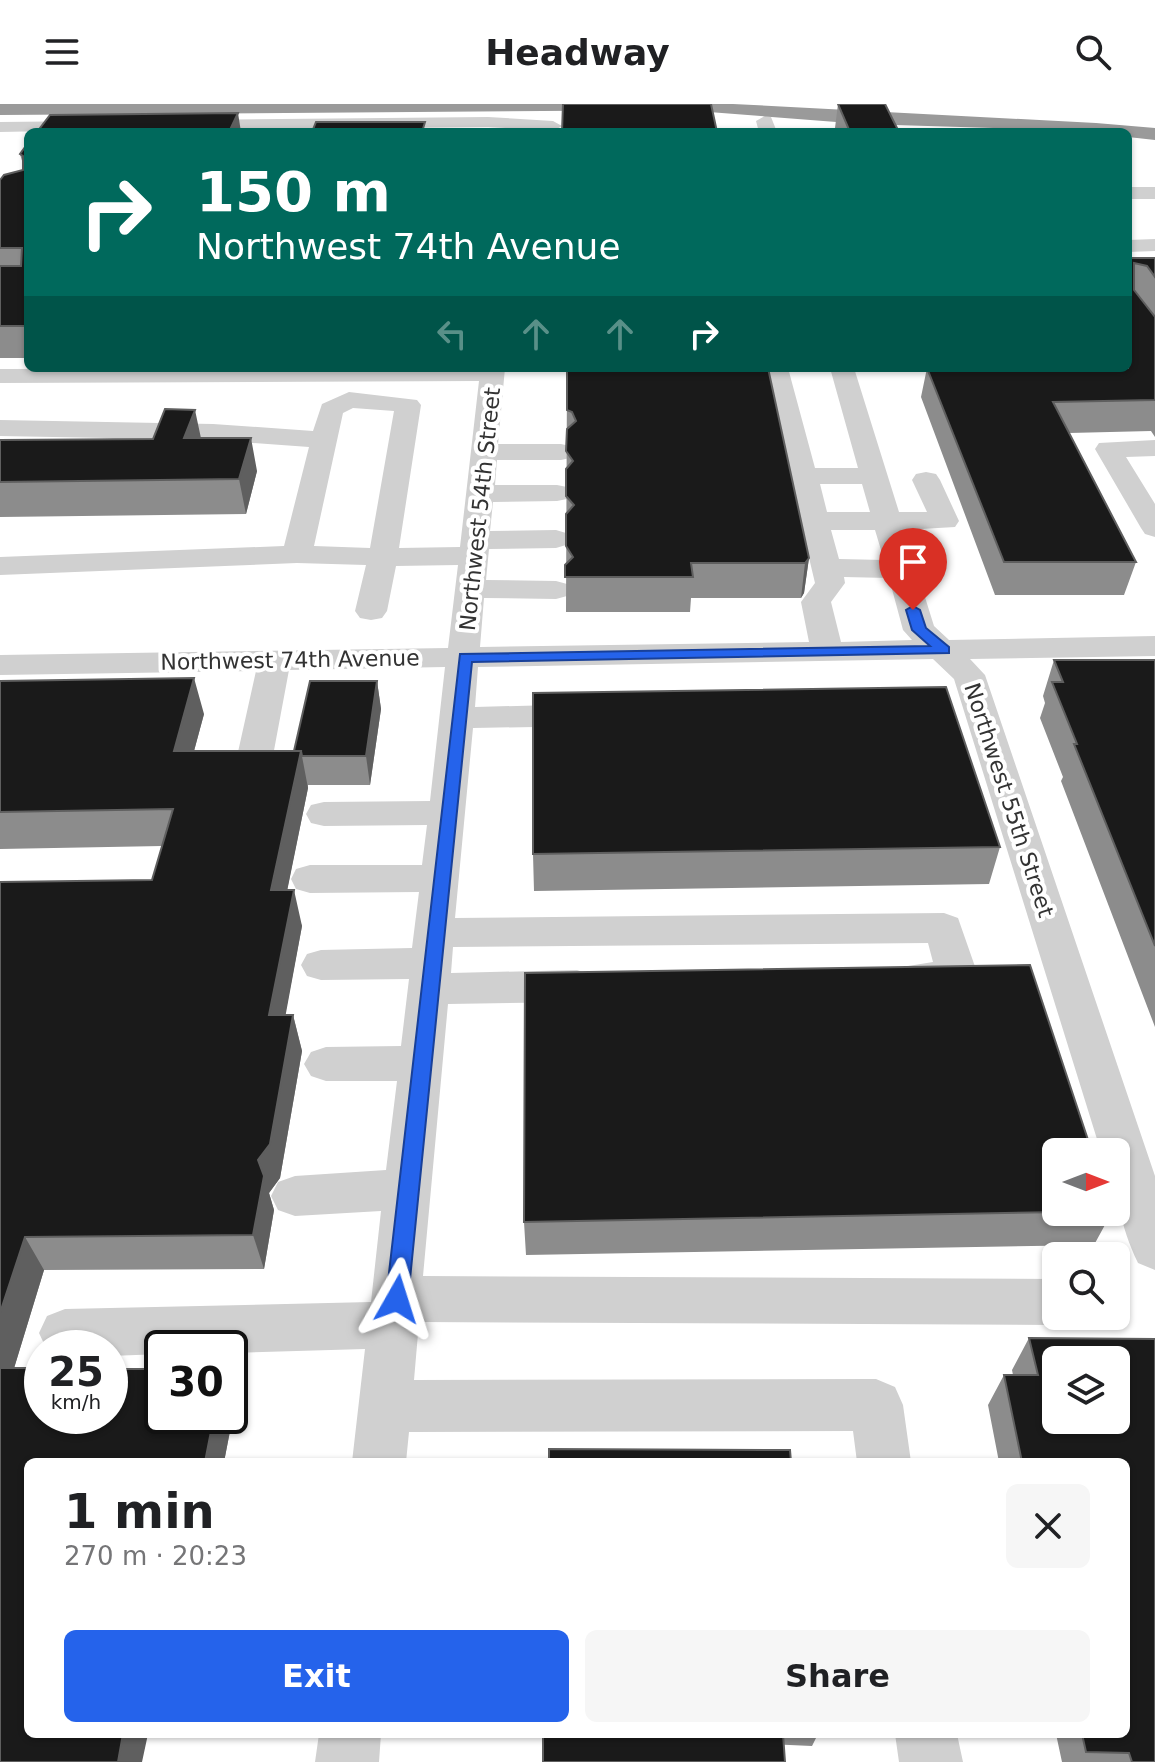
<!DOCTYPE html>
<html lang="en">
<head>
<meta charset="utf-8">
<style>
  body { margin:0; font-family:"DejaVu Sans",sans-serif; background:#f6f6f6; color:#202124; height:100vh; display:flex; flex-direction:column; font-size:30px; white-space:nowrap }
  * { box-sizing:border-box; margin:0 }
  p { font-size:26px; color:#757577 }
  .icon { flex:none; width:44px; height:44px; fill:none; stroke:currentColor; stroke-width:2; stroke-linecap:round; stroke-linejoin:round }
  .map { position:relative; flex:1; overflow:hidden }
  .side { position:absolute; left:24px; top:1354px; width:1106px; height:280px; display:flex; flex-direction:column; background:#fff; border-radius:12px; box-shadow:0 2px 6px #0004 }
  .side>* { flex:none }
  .top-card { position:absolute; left:24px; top:24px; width:1108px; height:244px; border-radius:12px; box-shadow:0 2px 6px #0004; background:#00695c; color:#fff; overflow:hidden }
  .needle { width:52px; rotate:90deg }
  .buttons { position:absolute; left:1042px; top:1034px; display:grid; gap:16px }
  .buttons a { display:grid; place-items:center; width:88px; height:88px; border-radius:12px; background:#fff; box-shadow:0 2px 6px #0004; font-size:40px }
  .speed { position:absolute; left:24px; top:1226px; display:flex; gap:16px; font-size:40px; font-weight:700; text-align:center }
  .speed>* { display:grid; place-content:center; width:104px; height:104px; border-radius:50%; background:#fff; box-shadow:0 2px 6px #0004; line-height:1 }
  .speed small { font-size:20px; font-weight:400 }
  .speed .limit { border:4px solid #111; border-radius:12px; background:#fff; color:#111 }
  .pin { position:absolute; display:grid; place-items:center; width:68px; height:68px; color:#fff; margin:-82px -34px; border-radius:50% 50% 50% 0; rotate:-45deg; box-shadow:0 0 8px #0007 }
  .pin .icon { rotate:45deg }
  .me { position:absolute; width:88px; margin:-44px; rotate:6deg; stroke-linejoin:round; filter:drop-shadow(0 0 6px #0008) }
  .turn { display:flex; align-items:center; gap:28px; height:168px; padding:0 40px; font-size:36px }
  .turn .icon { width:104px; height:104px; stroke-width:2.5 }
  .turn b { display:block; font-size:56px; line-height:68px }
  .lanes { display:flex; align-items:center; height:76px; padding:0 40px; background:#0003; justify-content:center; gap:40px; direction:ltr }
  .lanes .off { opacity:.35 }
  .round { display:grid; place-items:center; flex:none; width:84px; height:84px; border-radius:12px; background:#f6f6f6 }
  .headline { display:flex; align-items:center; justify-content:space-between; height:136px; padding:0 40px }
  h1 { font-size:48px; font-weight:800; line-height:60px }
  .cta { display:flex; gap:16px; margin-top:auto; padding:16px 40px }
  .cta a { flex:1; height:92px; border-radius:12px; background:#2563eb; color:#fff; font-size:32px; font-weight:800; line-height:92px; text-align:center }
  .cta a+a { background:#f6f6f6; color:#202124 }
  header { display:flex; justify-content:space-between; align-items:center; height:104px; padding:0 40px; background:#fff; font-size:36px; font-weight:800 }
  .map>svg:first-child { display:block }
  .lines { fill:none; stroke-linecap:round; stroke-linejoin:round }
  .minor { fill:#d0d0d0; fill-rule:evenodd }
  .highway { fill:#9a9a9a; fill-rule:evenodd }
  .wall { fill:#8c8c8c; fill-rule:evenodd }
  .shaded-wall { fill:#5f5f5f }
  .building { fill:#1a1a1a; stroke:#5f5f5f; stroke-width:2; fill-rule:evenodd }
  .route { fill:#2563eb; stroke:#184099; stroke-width:2 }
  .labels { text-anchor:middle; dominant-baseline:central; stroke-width:8; stroke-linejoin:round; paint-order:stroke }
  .street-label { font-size:22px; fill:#333; stroke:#fff }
</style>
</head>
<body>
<header><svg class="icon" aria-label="menu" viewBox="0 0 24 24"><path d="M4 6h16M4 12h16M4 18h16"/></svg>Headway<svg class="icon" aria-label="search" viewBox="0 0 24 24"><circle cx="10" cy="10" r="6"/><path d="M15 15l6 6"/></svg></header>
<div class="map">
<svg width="1155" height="1658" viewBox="0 0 1155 1658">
  <rect width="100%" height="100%" fill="#fff"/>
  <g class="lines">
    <path class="minor" d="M765,12L771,13L777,28H759L756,17Z
      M488,13L553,17L562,22L553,27L488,23L188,26L179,21L188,16Z
      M96,17L102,18L105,22L102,26L0,28V18Z
      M1128,83H1155V95H1128Z
      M1155,135V147L1128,148V136Z
      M505,264L498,340H561L570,342L574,348L570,354L561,356H497L495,381H557L567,383L571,389L567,395L557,397L493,398L490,427L556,426L566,429L571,435L566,441L556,444L489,445L486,476L556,477L567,480L571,486L567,492L556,495L484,494L480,543L809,538L801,498L815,479L764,264H788L815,364H858L830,264H854L899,408H927L912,376L916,370L926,368L936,370L940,376L959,417L955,423L904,426L934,522L949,536L1155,532V552L970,555L985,571L1155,1072V1166L1138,1159C1119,1119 1116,1092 1116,1048H1101L954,575L933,555L478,563L475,603L589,600L601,604L606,611L601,618L589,622L473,624L455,814L944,809L958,814L979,874L973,885C950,892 925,892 902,885L896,874L902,863L933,858L928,839L453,843L451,869L577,866L592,871L598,882L592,893L577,898L448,900L423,1172L1056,1175V1212H1075L1056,1221L419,1218L414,1276L876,1275L895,1283L903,1301L911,1358H857L853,1327L409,1328L406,1358H352L365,1245L230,1249V1244H162V1250L110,1252V1244H46L39,1229L47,1212L65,1205L371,1198L381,1107L295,1112L278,1106L271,1092L278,1078L295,1072L386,1066L397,977H326L311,972L304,960L311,948L326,943L401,942L409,875L321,876L307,872L301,861L307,850L321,846L412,844L419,788L310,789L296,785L291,775L296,765L310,761H422L427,721L324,722L311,719L306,710L311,701L324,698L430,697L445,563L289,566L272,657L266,665L254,668L242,665L236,657L256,567L0,571V551L448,544L458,461L396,462L387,507L382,514L371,516L360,514L355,507L366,461L297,459L0,471V453L284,442L309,343L213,336L0,332V316L213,320L313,327L322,300L349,288L417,296L421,301L399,444L460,443L479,277L0,279V265ZM353,304L394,307L370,444L314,442L343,309ZM820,380H862L870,408H827ZM831,426H875L884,456L839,455ZM844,473L889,474L903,526L912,536L841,538L831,498L845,479Z
      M1155,336V352L1126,353L1155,400V433L1145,430L1141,424L1095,345L1099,339Z
      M319,1630H381L379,1658H315Z
      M895,1630H957L963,1658H899Z"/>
    <path class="highway" d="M0,0H733L1096,19L1155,24V36L1128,33V28L862,20L683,6L0,11Z"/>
  </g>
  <path class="wall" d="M838,0L899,28H836L835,24Z
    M28,39V254H0V76L23,66V60L20,50Z
    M1128,154H1155V333L1151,327L1069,329L1136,458L1124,491H995L921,293L927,264H1128Z
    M567,264L809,454L804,489L801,494H691L690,508H566Z
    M201,334L257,367L246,410L0,413V336Z
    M1054,556H1155V923L1061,677L1063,673L1040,614L1045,599L1043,592Z
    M0,577L204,610L194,647H294L377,577L381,605L370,681H308V684L287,786L302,822L285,911H293L302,947L280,1074L269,1089L274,1106L264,1165L44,1166L14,1264L230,1312V1282L236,1296L224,1358H28L0,1658V778L152,776L162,742L0,745Z
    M1000,743L989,780L534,787L533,750Z
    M1056,1108H1112L1094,1141L526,1151L524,1118Z
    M1029,1234L1155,1235V1658H1062L1056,1630H1126V1358H999L988,1301L1004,1271H1013L1012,1266ZM1056,1256H1116V1316H1056Z
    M543,1630H818L812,1642Z"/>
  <path class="shaded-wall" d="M238,9L241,28H229Z
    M195,306L202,339L184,334Z
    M251,334L257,367L246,410L239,375Z
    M809,454L804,489L801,494L805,459Z
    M194,574L204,610L184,684L174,647Z
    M377,577L381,605L370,681L366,652Z
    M301,647L308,684L280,822L271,786Z
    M294,786L302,822L279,947L269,911Z
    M293,911L302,947L280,1074L269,1089L274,1106L264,1165L253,1131L258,1056Z
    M25,1133L44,1166L5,1294L0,1288V1209Z
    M230,1282L236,1296L224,1358H205L214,1312H230Z
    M123,1630H148L142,1658H118Z"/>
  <path class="building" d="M563,0H711L717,28H562Z
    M838,0H885L899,28H850Z
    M238,9L229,28H37L50,11Z
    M316,18H425L422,28H312Z
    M28,39V222H0V162H21L22,144H0V76L4,71L23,66V52L20,50Z
    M1128,154H1155V173L1147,162L1134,159V186L1155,213V296L1053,298L1136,458H1004L927,264H1128Z
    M567,264H768L809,454L805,459H691L693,473H565V461L573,453L566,442V410L574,401L566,392V365L573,357L566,347L567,325L576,317L572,308L567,306Z
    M165,305L195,306L184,334H251L239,375L0,378V336L153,335Z
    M1054,556H1155V842L1074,640H1077L1052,578H1063Z
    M194,574L174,647H301L271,786H294L269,911H293L270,1040L258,1056L264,1072L253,1131L25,1133L0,1209V778L152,776L173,705L0,708V577Z
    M310,577H377L366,652H302L301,647H294Z
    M946,583L1000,743L533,750V589Z
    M1030,861L1092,1048H1056V1108H1063L524,1118L525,869Z
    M1029,1234L1155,1235V1658H1132L1129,1649L1086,1648L1082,1630H1126V1358H1022L1004,1271H1038ZM1056,1256H1116V1316H1056Z
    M0,1264H42V1312H110V1265H162V1312H214L205,1358H28V1630H123L118,1658H0Z
    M549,1345L790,1346L791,1358H549Z
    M543,1630H783L785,1658H543Z"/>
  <path class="route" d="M913,502L920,506L926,524L949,543V549L472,558L408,1195L405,1203L397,1206L389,1203L386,1195L460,550L930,542L912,526L906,506Z"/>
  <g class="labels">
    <g class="street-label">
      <text transform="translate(480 405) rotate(-84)">Northwest 54th Street</text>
      <text transform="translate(290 556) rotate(-1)">Northwest 74th Avenue</text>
      <text transform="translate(1009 696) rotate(72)">Northwest 55th Street</text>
    </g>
  </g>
</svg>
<div class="buttons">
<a><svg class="needle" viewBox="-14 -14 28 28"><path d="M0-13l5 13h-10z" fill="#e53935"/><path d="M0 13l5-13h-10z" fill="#757577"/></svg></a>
<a><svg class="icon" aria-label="search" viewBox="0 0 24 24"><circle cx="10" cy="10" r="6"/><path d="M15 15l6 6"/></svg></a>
<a><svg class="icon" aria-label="layers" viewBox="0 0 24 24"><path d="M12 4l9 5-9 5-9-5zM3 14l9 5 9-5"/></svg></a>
</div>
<div class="speed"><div>25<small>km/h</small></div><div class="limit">30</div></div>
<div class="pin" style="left:913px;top:506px;background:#d93025"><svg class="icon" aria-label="arrive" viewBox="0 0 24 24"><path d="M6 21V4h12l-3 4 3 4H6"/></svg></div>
<svg class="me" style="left:397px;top:1195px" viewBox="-20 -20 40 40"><path d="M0-17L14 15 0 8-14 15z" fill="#2563eb" stroke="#fff" stroke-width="4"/></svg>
<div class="top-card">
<div class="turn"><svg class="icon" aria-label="right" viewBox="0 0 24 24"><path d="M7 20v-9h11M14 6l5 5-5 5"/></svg><div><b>150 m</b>Northwest 74th Avenue</div></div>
<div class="lanes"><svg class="icon off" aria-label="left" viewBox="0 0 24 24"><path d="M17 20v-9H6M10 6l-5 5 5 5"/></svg><svg class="icon off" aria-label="ahead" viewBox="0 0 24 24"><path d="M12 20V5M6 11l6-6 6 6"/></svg><svg class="icon off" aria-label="ahead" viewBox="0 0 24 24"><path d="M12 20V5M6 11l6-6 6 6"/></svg><svg class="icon" aria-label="right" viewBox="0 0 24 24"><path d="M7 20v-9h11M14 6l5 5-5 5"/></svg></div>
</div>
<section class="side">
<div class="headline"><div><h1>1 min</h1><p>270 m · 20:23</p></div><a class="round"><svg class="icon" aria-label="close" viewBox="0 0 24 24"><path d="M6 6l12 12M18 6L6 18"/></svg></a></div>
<div class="cta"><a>Exit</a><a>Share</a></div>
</section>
</div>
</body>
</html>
